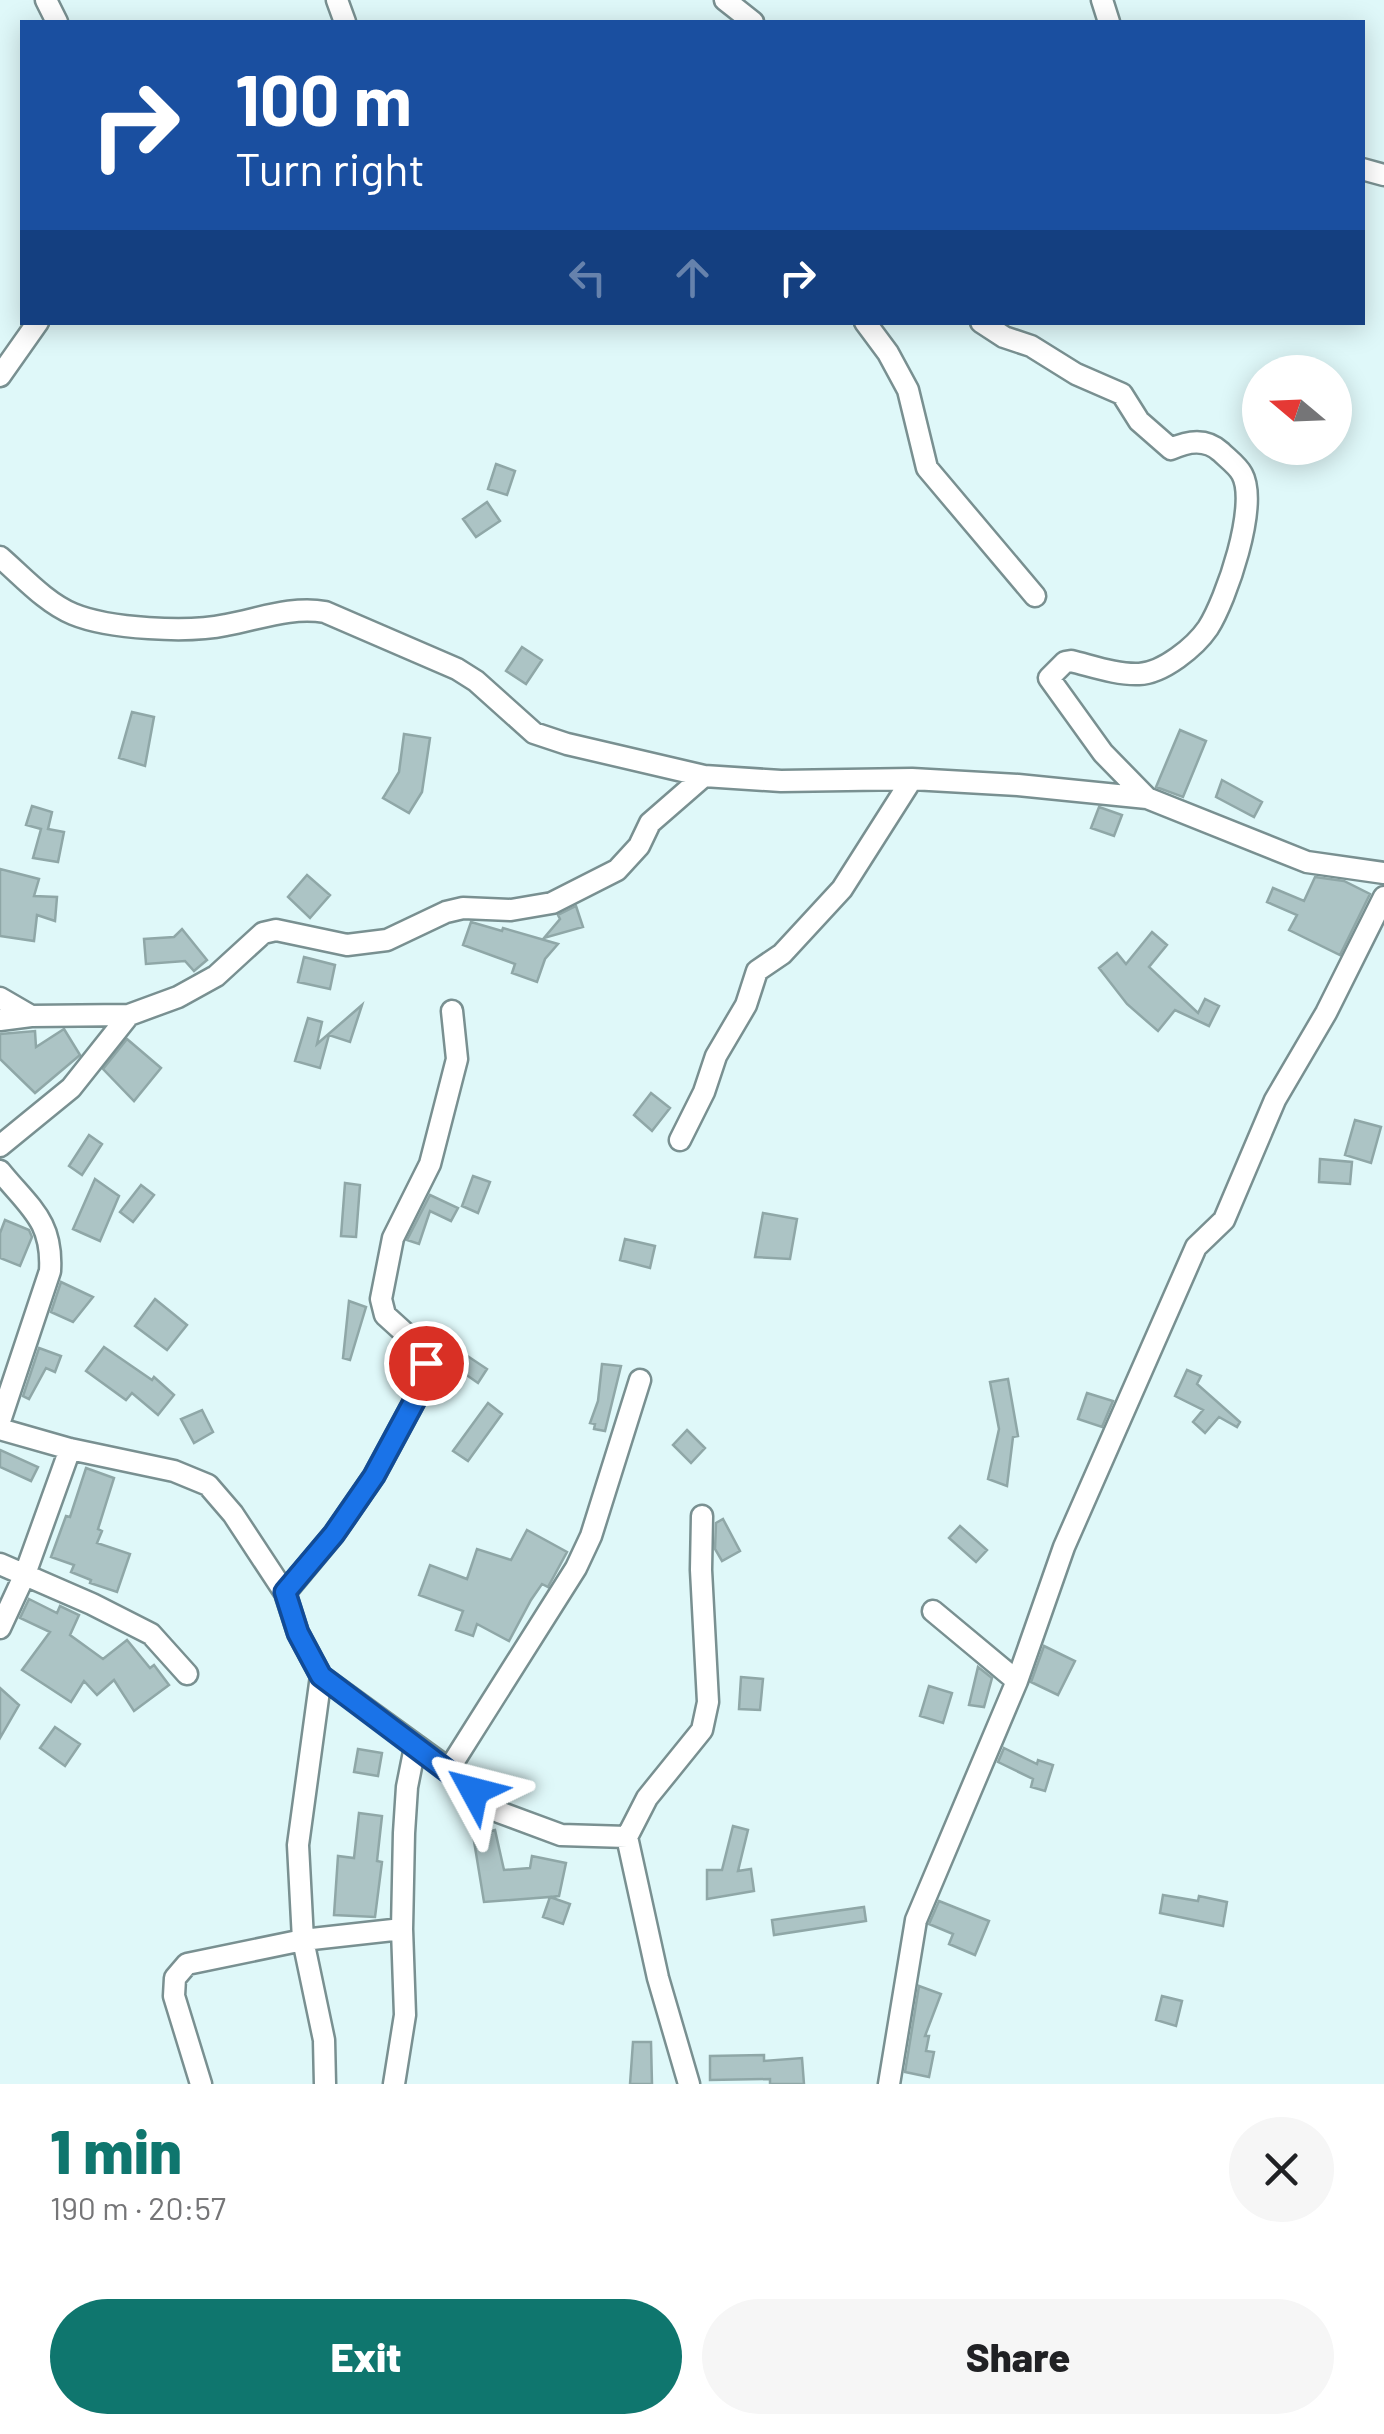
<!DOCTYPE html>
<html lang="en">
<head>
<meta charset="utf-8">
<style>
  body { margin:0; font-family:Barlow,sans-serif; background:#f6f6f6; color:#202124; height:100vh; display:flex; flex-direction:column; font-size:38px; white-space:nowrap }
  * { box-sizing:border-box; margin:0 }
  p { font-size:32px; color:#757577 }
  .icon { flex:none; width:55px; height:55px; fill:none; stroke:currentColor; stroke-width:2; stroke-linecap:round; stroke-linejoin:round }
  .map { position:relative; height:2084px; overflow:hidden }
  .drawer { display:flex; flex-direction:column; background:#fff; flex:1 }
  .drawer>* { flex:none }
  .guide { position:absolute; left:20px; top:20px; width:1345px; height:305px; border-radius:0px; box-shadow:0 5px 25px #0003; background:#1a4fa0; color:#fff; overflow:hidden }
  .needle { width:65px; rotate:289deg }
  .controls { position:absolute; left:1242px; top:355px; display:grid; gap:20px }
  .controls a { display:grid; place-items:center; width:110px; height:110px; border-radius:50%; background:#fff; box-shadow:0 5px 25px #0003; font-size:50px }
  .pin { position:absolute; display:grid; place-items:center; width:85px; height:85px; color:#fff; margin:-42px; border:5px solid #fff; border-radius:50%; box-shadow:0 2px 10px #0007 }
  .me { position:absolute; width:110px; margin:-55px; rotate:308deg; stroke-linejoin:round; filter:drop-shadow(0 0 8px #0008) }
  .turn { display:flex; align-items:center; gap:35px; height:210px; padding:0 50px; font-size:45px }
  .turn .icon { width:130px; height:130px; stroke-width:2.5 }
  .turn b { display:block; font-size:70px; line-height:85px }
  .lanes { display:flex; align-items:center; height:95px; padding:0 50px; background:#0003; justify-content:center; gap:50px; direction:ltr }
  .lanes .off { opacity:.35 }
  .round { display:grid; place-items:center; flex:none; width:105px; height:105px; border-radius:52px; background:#f6f6f6 }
  .headline { display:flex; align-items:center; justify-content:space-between; height:170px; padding:0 50px }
  h1 { font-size:60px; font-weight:800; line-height:75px; color:#0f766e }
  .primary-button { display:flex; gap:20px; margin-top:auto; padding:20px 50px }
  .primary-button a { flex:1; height:115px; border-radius:60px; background:#0f766e; color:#fff; font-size:40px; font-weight:800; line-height:115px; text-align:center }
  .primary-button a+a { background:#f6f6f6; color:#202124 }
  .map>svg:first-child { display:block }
  .building { fill:#acc4c5; stroke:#8fa7a7; stroke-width:2.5 }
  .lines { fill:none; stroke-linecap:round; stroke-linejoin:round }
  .street-casing { stroke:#799091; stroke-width:25 }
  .street { stroke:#fff; stroke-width:20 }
  .route-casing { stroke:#114b97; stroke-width:25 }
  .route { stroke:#1a73e8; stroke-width:18 }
</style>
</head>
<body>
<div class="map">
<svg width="1384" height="2084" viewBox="0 0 1384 2084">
  <rect width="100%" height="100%" fill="#dff8f9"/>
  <path class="building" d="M496,464L515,471L507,495L488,489Z
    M487,502L500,521L476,537L463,519Z
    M522,647L542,660L526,684L506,671Z
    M132,712L154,717L145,766L119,758Z
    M1180,730L1206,741L1183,797L1156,787Z
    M404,734L430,738L422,792L409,813L383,798L399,772Z
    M1222,780L1262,802L1254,817L1216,797Z
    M32,806L52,812L48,829L64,832L58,862L33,858L41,829L26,825Z
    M1099,807L1122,815L1114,836L1091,828Z
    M0,869L39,879L34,896L57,897L55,921L37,915L34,941L0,936Z
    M307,875L330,895L310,918L288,897Z
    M1315,877L1344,881L1370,894L1340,955L1289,930L1297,915L1267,902L1273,888L1304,901Z
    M576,906L583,927L544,938L560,919L558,915Z
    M471,922L502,931L503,928L558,944L545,959L537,982L512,973L515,964L463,945Z
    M182,929L207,960L194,971L185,961L146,964L144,939L174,937Z
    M1152,932L1167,945L1149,967L1198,1013L1205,999L1219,1006L1209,1026L1175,1010L1158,1031L1127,1004L1099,968L1117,953L1126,964Z
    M304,957L335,965L330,989L298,982Z
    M362,1005L350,1042L329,1035L320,1068L295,1061L308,1018L322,1022L317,1044Z
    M64,1029L80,1055L35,1093L0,1059V1034L35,1031L36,1047Z
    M127,1039L161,1068L134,1101L103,1069Z
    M651,1093L670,1108L652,1131L634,1115Z
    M1355,1120L1381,1127L1371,1163L1345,1155Z
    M89,1135L102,1144L82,1175L69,1166Z
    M1320,1159L1352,1162L1350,1184L1319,1182Z
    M473,1176L490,1182L478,1213L462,1206Z
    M95,1179L119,1196L100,1241L73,1229Z
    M345,1183L360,1185L356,1237L341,1236Z
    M141,1185L154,1195L133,1222L120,1212Z
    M430,1195L458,1208L451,1221L430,1211L419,1244L407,1240Z
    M763,1213L797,1219L790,1259L755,1257Z
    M5,1220L29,1230L32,1237L20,1266L0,1258V1233Z
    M625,1239L655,1246L650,1268L620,1260Z
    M61,1282L93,1297L73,1322L51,1312Z
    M155,1299L187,1325L167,1350L135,1326Z
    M349,1301L366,1307L350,1360L343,1358Z
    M104,1347L152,1380L154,1377L174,1395L158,1415L132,1393L126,1400L86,1371Z
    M39,1348L61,1356L55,1372L46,1368L29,1399L23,1396Z
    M457,1349L487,1369L478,1383L448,1362Z
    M602,1364L621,1366L605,1431L594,1429L595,1424L590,1423L598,1401Z
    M1187,1370L1201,1376L1197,1384L1240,1422L1237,1427L1219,1417L1205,1433L1193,1422L1203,1410L1175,1396Z
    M1008,1379L1018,1436L1013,1437L1007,1486L988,1479L999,1429L990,1382Z
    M1087,1393L1113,1401L1102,1427L1078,1419Z
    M488,1403L502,1414L468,1461L453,1451Z
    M202,1410L213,1432L194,1443L181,1419Z
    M687,1430L705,1448L691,1463L673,1445Z
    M0,1450L38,1467L31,1481L0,1467Z
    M86,1468L114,1478L98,1529L102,1531L97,1543L130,1554L117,1592L90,1583L91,1580L71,1572L74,1565L51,1557L66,1516L70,1517Z
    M723,1519L740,1551L722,1561L715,1549L716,1523Z
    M960,1526L987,1550L976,1562L949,1538Z
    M527,1530L567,1552L548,1587L542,1584L531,1600L509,1641L477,1624L473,1636L456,1630L463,1611L419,1595L430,1565L467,1579L477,1549L511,1560Z
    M29,1599L57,1613L60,1606L79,1615L70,1635L103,1659L127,1640L150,1668L154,1665L169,1685L134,1711L114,1680L97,1695L84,1681L71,1702L22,1670L50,1632L20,1618Z
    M1044,1646L1075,1661L1058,1695L1031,1682Z
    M978,1667L992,1678L984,1707L969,1705Z
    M741,1677L763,1679L760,1710L739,1709Z
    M929,1686L952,1693L943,1723L920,1716Z
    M0,1688L19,1705L0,1738Z
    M55,1727L80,1744L65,1766L40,1748Z
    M1004,1748L1037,1764L1038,1760L1053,1765L1045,1791L1031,1787L1033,1779L998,1762Z
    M358,1749L382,1753L378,1776L354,1772Z
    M359,1813L382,1816L377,1861L382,1862L375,1917L334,1915L338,1856L354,1858Z
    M733,1826L748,1830L738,1871L751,1869L754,1891L707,1899V1870H722Z
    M495,1830L504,1870L530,1868L532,1856L566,1863L559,1896L550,1897L570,1904L563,1924L543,1917L550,1897L484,1902L473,1835Z
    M1163,1895L1198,1901L1199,1896L1227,1902L1223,1926L1160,1913Z
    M939,1901L989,1921L975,1955L949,1944L953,1934L929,1924Z
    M864,1907L866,1921L774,1935L772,1920Z
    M919,1986L941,1994L925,2036H929L926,2051L934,2052L929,2077L905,2072Z
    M1162,1996L1182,2001L1176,2026L1156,2020Z
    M633,2042H651L652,2084H630Z
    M764,2055V2061L802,2058L804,2084H770V2079L710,2080V2056Z"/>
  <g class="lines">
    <g class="street-casing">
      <path id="street" d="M46,0L57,22
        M337,0L345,22
        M725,0L753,22
        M1102,0L1109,22
        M1362,169L1384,175
        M865,322L888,353L908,390L927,468L1035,596
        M981,322L1004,337L1031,346L1076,374L1122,394L1139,421L1171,449C1188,441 1206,438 1221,452C1227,458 1238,466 1242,474C1259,505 1226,600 1208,628C1195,647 1163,673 1139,674C1117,675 1092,666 1071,661L1065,662L1049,678L1103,753L1147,798
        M0,376L38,322
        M0,557C22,576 46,603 73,614C109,629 188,633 226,625C259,619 292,606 325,612L457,669L476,681L534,733L567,744L704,776L781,781L912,779L1018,785L1147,798L1307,862L1384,873
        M0,998L31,1016
        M0,1020L31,1016L129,1015L178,997L216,976L263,933L276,930L347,945L387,940L446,912L463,908L511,910L552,903L617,870L639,846L650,823L704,776
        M680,1140L704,1092L716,1056L746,1005L757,971L782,954L842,889L912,779
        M0,1146L71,1088L129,1015
        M0,1171C30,1208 53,1221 50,1271L0,1421
        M0,1429L70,1449L174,1471L208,1485L233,1514L285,1593L298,1633L321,1676L449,1769L499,1812L561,1835L627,1837
        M0,1564L92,1604L151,1634L187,1674
        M285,1593L334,1534L374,1476L423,1385L425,1363L417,1344L385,1315L381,1299L393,1238L430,1164L457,1059L452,1011
        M933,1611L1017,1681
        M0,1628L25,1574L70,1449
        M321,1676L298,1845L303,1940L324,2040L325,2084
        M449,1769L576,1568L591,1536L640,1380
        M201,2084L174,1996L175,1978L187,1964L303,1940L402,1929
        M394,2084L405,2015L402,1929L404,1833L407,1787L415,1747
        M689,2084L658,1978L627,1837L647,1798L702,1730L708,1702L701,1570L702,1516
        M889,2084L916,1920L1017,1681L1064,1547L1196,1247L1224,1220L1275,1100L1326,1013L1384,897"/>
    </g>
    <use href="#street" class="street"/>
  </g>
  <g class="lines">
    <g class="route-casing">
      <path id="route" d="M426,1363L423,1385L374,1476L334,1534L285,1592L298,1633L321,1676L474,1791"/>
    </g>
    <use href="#route" class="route"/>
  </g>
</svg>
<div class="controls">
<a><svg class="needle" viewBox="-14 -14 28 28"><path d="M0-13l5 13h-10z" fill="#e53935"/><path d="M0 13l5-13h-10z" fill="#757577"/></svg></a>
</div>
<div class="pin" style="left:426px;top:1363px;background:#d93025"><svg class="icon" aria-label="arrive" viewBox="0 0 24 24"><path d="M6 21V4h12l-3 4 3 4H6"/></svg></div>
<svg class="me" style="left:474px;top:1791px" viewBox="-20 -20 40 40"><path d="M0-17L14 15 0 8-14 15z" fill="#1a73e8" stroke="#fff" stroke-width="4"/></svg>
<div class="guide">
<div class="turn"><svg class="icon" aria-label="right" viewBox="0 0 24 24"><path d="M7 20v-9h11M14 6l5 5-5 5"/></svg><div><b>100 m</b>Turn right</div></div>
<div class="lanes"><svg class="icon off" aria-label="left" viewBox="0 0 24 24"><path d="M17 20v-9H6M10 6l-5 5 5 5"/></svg><svg class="icon off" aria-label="ahead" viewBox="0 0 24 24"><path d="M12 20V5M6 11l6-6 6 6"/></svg><svg class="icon" aria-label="right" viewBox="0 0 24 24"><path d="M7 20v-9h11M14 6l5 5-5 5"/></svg></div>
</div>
</div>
<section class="drawer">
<div class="headline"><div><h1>1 min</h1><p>190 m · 20:57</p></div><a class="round"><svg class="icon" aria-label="close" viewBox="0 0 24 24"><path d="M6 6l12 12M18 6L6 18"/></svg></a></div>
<div class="primary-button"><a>Exit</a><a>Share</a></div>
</section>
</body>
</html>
